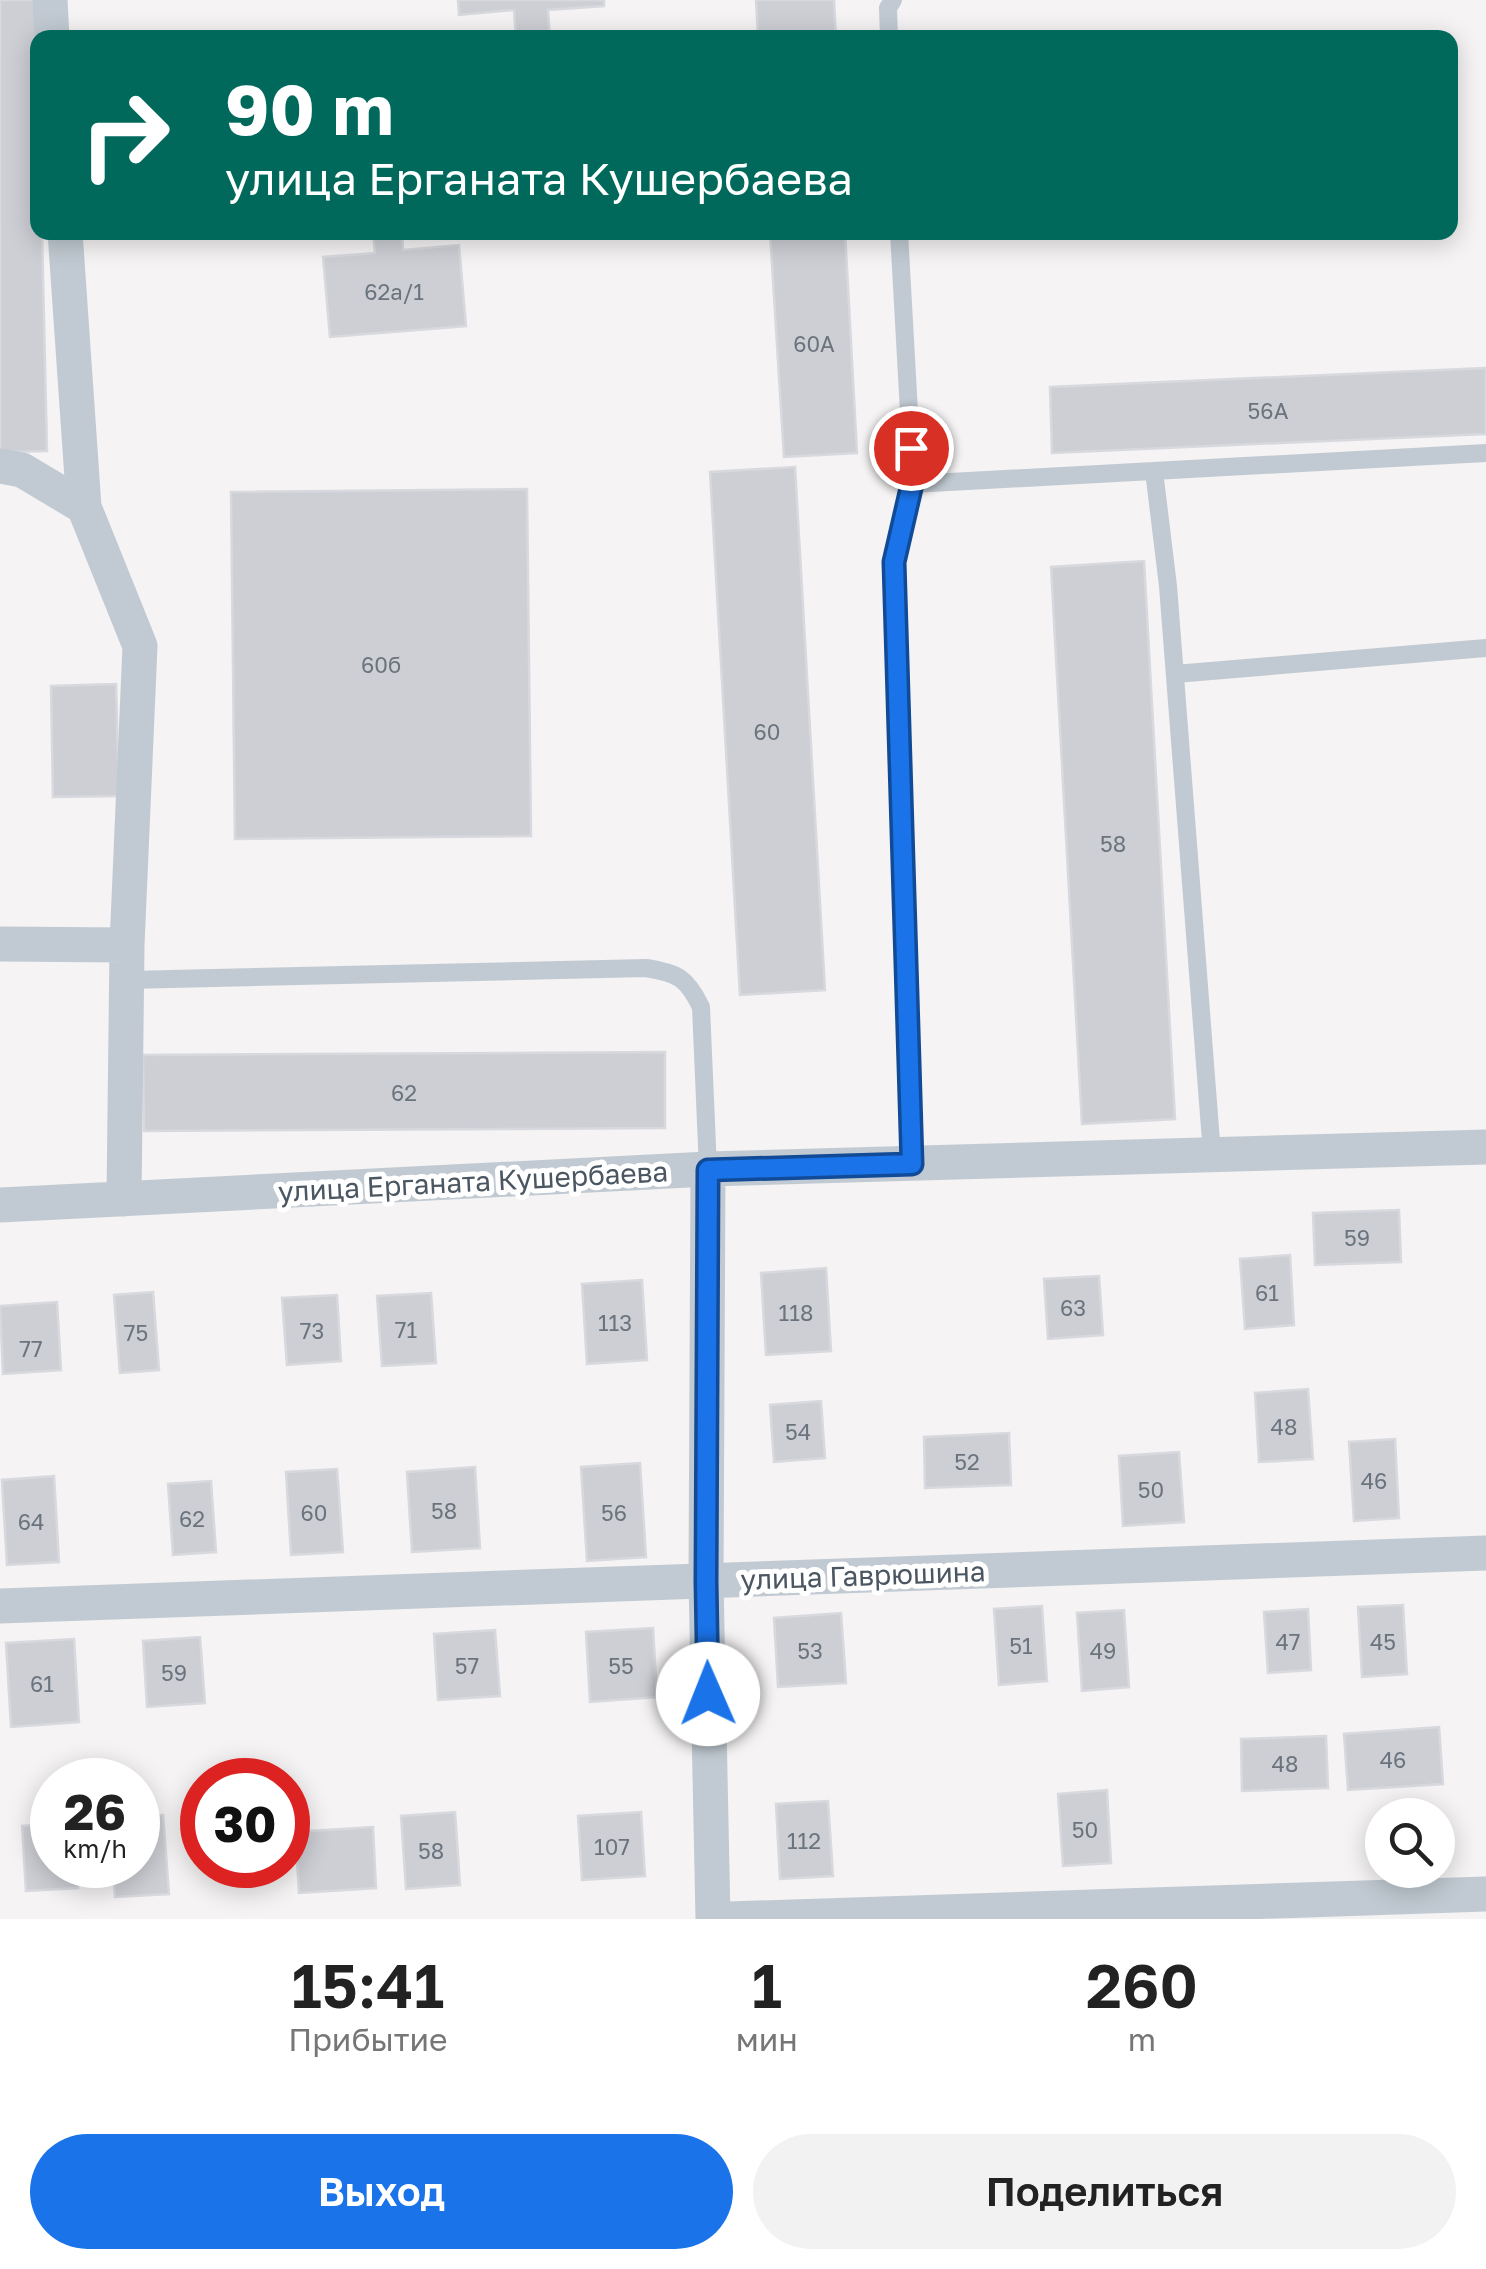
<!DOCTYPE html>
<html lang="ru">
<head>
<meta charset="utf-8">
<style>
  body { margin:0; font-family:"Golos Text",sans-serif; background:#f2f2f2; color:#222; height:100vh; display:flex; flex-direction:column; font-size:38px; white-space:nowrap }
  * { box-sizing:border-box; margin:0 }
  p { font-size:32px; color:#767676 }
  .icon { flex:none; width:55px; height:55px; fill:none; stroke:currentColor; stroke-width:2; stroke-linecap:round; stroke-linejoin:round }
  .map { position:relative; height:1919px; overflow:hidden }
  .panel { display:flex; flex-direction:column; background:#fff; flex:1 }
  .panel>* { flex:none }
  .banner { position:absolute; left:30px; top:30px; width:1428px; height:210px; border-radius:20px; box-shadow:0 5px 25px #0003; background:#00695c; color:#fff; overflow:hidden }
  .controls { position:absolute; left:1365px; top:1798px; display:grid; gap:20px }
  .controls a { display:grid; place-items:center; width:90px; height:90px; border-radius:50%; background:#fff; box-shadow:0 5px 25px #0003; font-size:50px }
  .speed { position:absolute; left:30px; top:1758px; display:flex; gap:20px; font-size:50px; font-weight:700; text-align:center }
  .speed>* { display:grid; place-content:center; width:130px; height:130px; border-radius:50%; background:#fff; box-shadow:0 5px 25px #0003; line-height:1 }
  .speed small { font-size:25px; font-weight:400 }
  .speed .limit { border:15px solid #d22; background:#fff; color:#111 }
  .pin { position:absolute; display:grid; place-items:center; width:85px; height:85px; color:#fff; margin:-42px; border:5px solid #fff; border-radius:50%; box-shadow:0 2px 10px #0007 }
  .me { position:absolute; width:110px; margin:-55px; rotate:359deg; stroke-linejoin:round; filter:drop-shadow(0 0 8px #0008) }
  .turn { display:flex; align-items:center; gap:35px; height:210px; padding:0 30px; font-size:45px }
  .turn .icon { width:130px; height:130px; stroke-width:2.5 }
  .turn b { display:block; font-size:70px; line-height:85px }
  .eta { display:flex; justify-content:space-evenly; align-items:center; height:170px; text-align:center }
  .eta b { font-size:60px; font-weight:600; line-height:70px }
  .cta { display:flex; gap:20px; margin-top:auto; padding:20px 30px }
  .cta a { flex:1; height:115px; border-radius:60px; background:#1a73e8; color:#fff; font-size:40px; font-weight:600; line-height:115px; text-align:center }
  .cta a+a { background:#f2f2f2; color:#222 }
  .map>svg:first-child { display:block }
  .building { fill:#cdcfd5; stroke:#d7d9de; stroke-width:2.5 }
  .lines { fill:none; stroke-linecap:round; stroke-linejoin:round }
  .lane { stroke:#c1cad2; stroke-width:18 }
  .street { stroke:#c1cad2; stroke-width:35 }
  .route-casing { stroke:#114b97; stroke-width:25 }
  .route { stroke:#1a73e8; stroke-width:18 }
  .labels { text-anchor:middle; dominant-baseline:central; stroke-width:10; stroke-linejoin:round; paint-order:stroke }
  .number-label { font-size:22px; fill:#6b747e }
  .street-label { font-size:28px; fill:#4a5661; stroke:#fff }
</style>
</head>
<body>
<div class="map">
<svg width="1486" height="1919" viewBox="0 0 1486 1919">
  <rect width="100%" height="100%" fill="#f5f3f3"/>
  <path class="building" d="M0,0H37L38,232H42L47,451L0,452Z
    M458,0H604V6L548,10L550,38H516L514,10L459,15Z
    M756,0H834L836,38H758Z
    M373,232H402L403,250L459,245L466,326L330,337L323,257L375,253Z
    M770,232H845L857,453L784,457Z
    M1486,368V434L1052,453L1050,387Z
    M795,467L825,990L740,995L710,472Z
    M527,489L531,836L235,839L231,492Z
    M1144,561L1175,1119L1082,1124L1051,567Z
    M116,684L119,796L53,797L51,686Z
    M665,1052V1128L144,1131L143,1055Z
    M1399,1210L1401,1262L1315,1265L1313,1213Z
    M1290,1255L1294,1325L1245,1329L1240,1259Z
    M826,1268L831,1351L766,1355L761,1273Z
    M1099,1276L1103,1335L1048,1339L1044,1279Z
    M642,1280L647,1360L587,1364L582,1284Z
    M153,1292L159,1370L120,1373L114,1295Z
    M431,1293L436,1363L382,1366L377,1296Z
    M337,1295L341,1361L287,1365L282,1298Z
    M57,1302L61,1370L3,1374L0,1306Z
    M1308,1389L1313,1459L1259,1462L1255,1393Z
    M821,1401L825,1458L774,1462L770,1405Z
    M1009,1433L1011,1485L925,1488L924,1437Z
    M1395,1439L1399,1518L1354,1521L1349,1442Z
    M1179,1452L1184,1522L1123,1526L1119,1456Z
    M640,1463L646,1557L587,1561L581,1467Z
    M475,1467L480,1548L412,1552L407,1472Z
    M337,1469L343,1552L291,1555L286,1472Z
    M54,1476L59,1562L7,1565L2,1480Z
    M211,1481L216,1552L173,1555L168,1484Z
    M1403,1605L1407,1674L1362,1677L1358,1607Z
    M1042,1606L1047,1681L999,1685L994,1609Z
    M1308,1609L1311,1670L1268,1673L1264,1612Z
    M1124,1610L1129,1687L1082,1691L1077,1613Z
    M841,1613L846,1683L778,1687L774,1618Z
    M653,1628L657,1697L590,1702L586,1632Z
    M495,1630L500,1696L438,1700L434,1634Z
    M200,1637L205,1703L147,1707L143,1641Z
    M74,1639L79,1722L11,1727L6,1643Z
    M1439,1727L1443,1784L1348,1790L1344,1734Z
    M1326,1736L1328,1788L1242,1791L1241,1739Z
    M1107,1790L1111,1863L1063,1866L1058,1794Z
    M828,1801L833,1876L780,1879L776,1804Z
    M455,1812L460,1885L406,1889L401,1816Z
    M641,1812L645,1876L582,1880L578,1816Z
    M163,1815L169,1894L115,1897L113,1865H138V1817Z
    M52,1824V1865H76L78,1888L26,1891L22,1826Z
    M373,1827L376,1888L299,1893L295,1832Z"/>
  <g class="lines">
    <path class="lane" d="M889,38L888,8L893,0
      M899,232L913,484L894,562L911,1164
      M1154,471L1168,586L1212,1154
      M913,484L1486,453
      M1175,674L1486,648
      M127,980L646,968C678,973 687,978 701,1007L708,1169"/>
    <path class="street" d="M50,0L52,38
      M65,232L84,507
      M0,466L22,470L84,507L140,646L127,945L124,1199
      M0,944L127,945
      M708,1169L706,1581L713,1919
      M0,1205L708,1169L1486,1147
      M0,1606L1486,1553
      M729,1919L1486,1894"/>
  </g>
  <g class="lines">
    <g class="route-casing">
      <path id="route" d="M708,1694L706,1581L708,1170L912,1164L894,562L912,484L911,448"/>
    </g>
    <use href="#route" class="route"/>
  </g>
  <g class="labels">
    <g class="number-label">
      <text x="394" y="291">62а/1</text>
      <text x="814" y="343">60А</text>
      <text x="1268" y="410">56А</text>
      <text x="381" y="664">60б</text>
      <text x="767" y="731">60</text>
      <text x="1113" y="843">58</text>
      <text x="404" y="1092">62</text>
      <text x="1357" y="1237">59</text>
      <text x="1267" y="1292">61</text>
      <text x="1073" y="1307">63</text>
      <text x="796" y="1312">118</text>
      <text x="615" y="1322">113</text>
      <text x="406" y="1329">71</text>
      <text x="312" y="1330">73</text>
      <text x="136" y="1332">75</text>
      <text x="31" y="1348">77</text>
      <text x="1284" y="1426">48</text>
      <text x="798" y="1431">54</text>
      <text x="967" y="1461">52</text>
      <text x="1374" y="1480">46</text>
      <text x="1151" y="1489">50</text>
      <text x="444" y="1510">58</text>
      <text x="314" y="1512">60</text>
      <text x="614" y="1512">56</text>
      <text x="192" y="1518">62</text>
      <text x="31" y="1521">64</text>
      <text x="1288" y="1641">47</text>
      <text x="1383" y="1641">45</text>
      <text x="1021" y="1645">51</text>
      <text x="810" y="1650">53</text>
      <text x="1103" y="1650">49</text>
      <text x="467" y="1665">57</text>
      <text x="621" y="1665">55</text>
      <text x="174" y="1672">59</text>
      <text x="42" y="1683">61</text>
      <text x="1393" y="1759">46</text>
      <text x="1285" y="1763">48</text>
      <text x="1085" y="1829">50</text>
      <text x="804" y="1840">112</text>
      <text x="612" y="1846">107</text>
      <text x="431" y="1850">58</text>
    </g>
    <g class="street-label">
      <text transform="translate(473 1181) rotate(-3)">улица Ерганата Кушербаева</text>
      <text transform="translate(863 1575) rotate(-2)">улица Гаврюшина</text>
    </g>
  </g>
</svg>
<div class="controls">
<a><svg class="icon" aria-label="search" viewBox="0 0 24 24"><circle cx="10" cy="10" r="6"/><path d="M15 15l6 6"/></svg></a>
</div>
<div class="speed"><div>26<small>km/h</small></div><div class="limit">30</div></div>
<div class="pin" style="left:911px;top:448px;background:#d93025"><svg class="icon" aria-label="arrive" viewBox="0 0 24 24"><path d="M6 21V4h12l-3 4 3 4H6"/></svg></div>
<svg class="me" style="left:708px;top:1694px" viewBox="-20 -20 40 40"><circle r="19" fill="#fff"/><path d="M0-13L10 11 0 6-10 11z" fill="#1a73e8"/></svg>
<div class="banner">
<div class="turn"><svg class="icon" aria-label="right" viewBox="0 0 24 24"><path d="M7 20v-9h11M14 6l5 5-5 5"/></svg><div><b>90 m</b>улица Ерганата Кушербаева</div></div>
</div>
</div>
<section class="panel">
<div class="eta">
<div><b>15:41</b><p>Прибытие</p></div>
<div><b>1</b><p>мин</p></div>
<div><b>260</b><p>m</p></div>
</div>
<div class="cta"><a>Выход</a><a>Поделиться</a></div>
</section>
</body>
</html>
